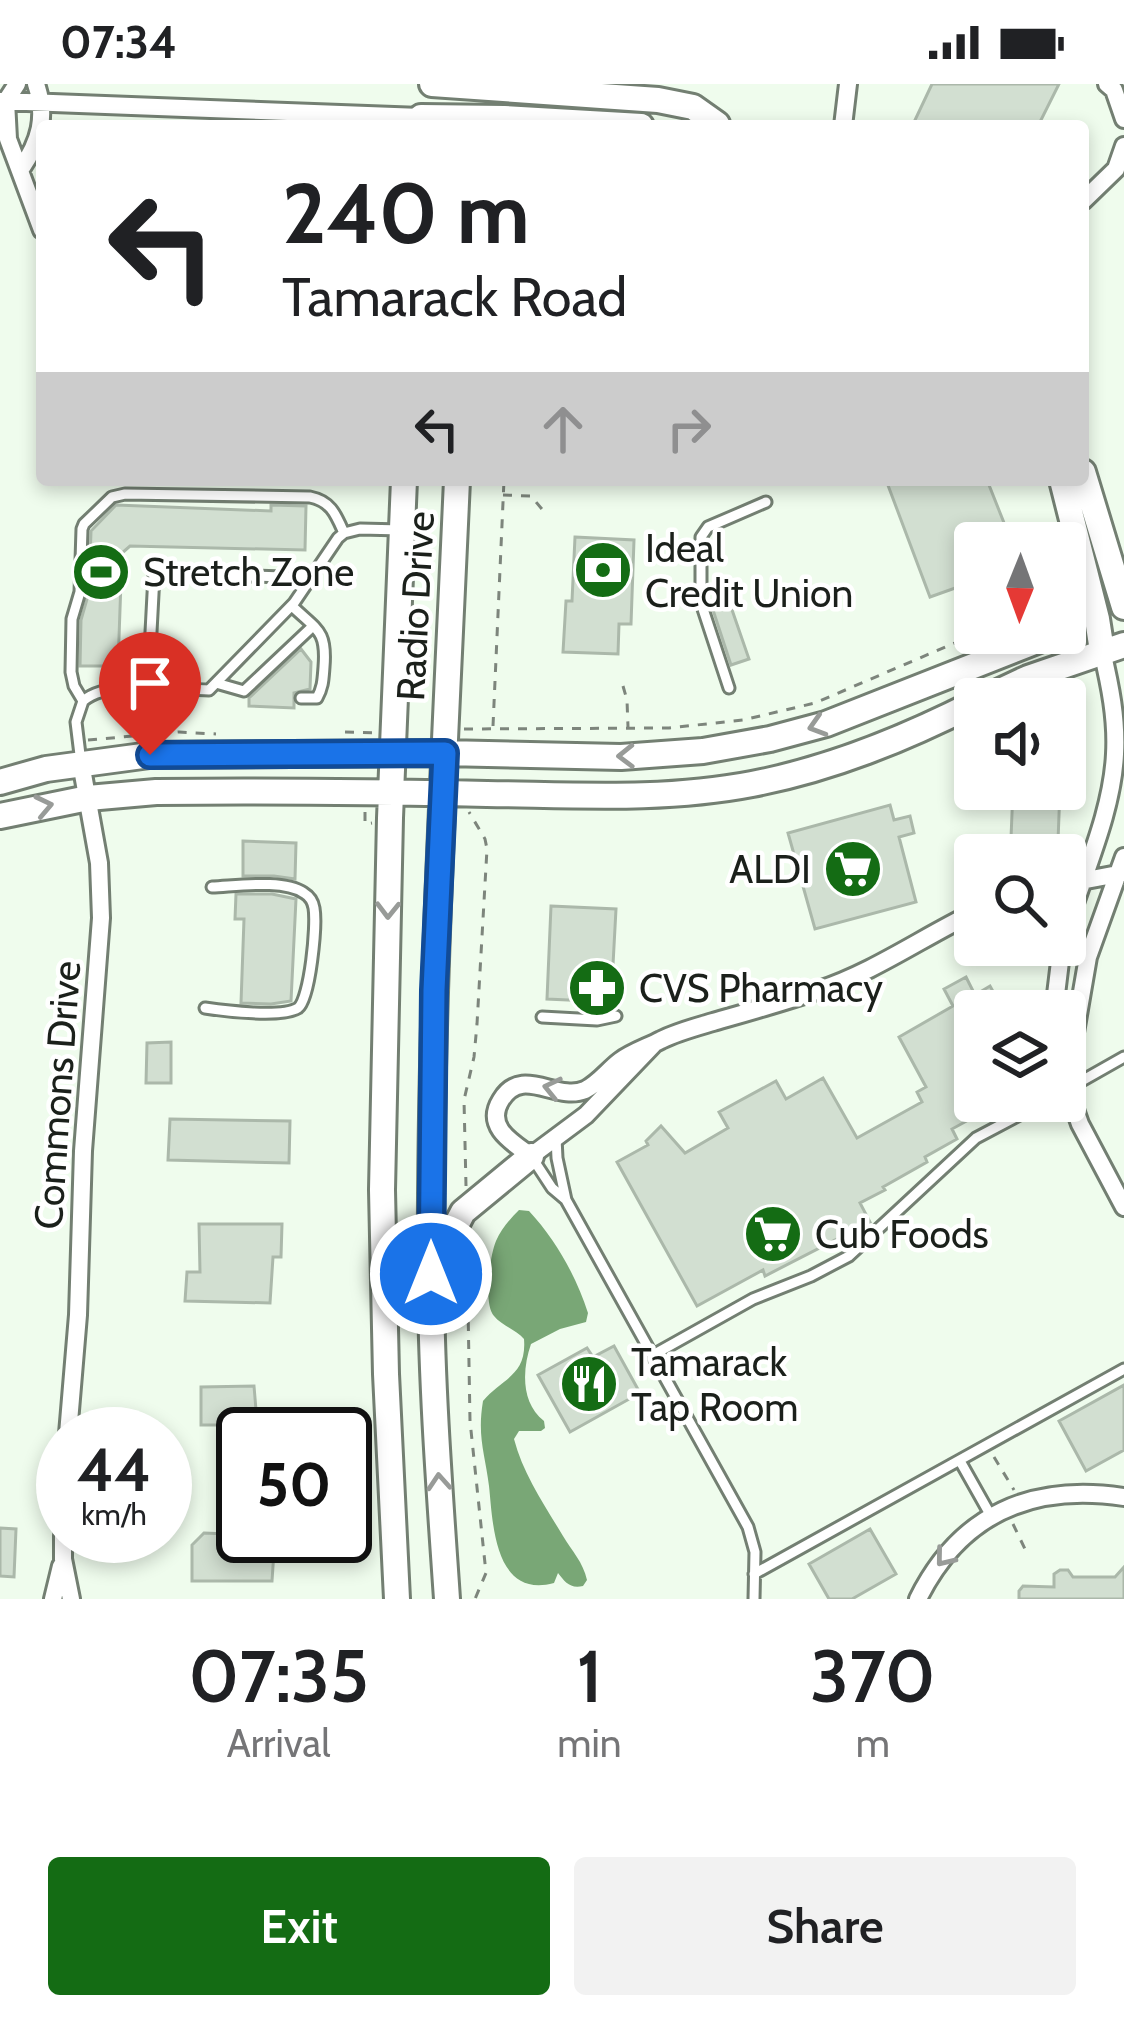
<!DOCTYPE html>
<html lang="en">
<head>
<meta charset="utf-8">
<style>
  body { margin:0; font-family:Cabin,sans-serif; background:#f2f2f2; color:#202124; height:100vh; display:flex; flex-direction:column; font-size:45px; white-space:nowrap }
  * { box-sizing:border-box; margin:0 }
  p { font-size:39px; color:#757577 }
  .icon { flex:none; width:66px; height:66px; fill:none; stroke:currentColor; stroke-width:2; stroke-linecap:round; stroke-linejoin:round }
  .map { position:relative; height:1515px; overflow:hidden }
  .panel { display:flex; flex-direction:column; background:#fff; flex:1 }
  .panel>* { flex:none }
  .guide { position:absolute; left:36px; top:36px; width:1053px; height:366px; border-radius:12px; box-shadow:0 6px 18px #0003; background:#fff; color:#202124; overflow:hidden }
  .needle { width:78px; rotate:181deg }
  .buttons { position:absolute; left:954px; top:438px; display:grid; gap:24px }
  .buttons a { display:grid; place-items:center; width:132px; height:132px; border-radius:12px; background:#fff; box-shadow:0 6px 18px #0003; font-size:60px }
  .speed { position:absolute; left:36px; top:1323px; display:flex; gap:24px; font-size:60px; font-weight:700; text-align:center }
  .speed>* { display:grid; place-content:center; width:156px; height:156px; border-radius:50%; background:#fff; box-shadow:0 6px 18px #0003; line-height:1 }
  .speed small { font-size:30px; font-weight:400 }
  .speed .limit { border:6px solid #111; border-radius:18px; background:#fff; color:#111 }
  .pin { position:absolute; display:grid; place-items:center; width:102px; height:102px; color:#fff; margin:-123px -51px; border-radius:50% 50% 50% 0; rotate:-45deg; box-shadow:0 0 12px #0007 }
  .pin .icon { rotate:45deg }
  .me { position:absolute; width:132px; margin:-66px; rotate:0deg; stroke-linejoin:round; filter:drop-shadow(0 0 9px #0008) }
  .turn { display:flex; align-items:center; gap:42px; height:252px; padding:0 48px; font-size:54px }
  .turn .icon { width:156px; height:156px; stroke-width:2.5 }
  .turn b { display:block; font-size:84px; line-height:102px }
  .lanes { display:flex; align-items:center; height:114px; padding:0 48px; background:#0003; justify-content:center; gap:60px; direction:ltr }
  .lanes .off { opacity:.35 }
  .eta { display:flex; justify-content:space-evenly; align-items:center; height:204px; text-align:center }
  .eta b { font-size:72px; font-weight:600; line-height:84px }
  .button { display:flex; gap:24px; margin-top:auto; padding:24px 48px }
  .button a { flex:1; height:138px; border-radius:12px; background:#146c14; color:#fff; font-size:48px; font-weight:600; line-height:138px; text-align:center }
  .button a+a { background:#f2f2f2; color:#202124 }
  .status { display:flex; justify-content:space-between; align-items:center; height:84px; padding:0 60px; background:#fff; direction:ltr }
  .status svg { height:33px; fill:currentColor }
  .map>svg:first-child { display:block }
  .water { fill:#79a776 }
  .building { fill:#d2dfd1; stroke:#abb8aa; stroke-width:3 }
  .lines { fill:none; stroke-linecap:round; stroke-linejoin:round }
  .lane-casing { stroke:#737f72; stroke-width:15 }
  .street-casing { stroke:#737f72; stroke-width:22 }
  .secondary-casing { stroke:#737f72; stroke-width:30 }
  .path { stroke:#7d857c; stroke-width:3; stroke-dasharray:9 9; stroke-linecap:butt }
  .lane { stroke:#fff; stroke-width:9 }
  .street { stroke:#fff; stroke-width:16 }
  .secondary { stroke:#fff; stroke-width:24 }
  .oneway { stroke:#989b98 }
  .route-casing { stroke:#114b97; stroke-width:30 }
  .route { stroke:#1a73e8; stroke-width:21 }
  .labels { text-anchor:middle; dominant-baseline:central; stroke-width:9; stroke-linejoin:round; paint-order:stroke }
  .poi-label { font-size:39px; fill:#1b201b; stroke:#fff; text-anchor:start }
  .street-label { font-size:39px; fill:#1b201b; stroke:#fff }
</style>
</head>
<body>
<div class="status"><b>07:34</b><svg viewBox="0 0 49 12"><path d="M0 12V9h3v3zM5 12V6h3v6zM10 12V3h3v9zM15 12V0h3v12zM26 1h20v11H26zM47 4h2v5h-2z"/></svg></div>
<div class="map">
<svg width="1124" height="1515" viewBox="0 0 1124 1515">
  <rect width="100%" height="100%" fill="#effced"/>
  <path class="water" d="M519,1126L529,1127C556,1156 576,1192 588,1229L586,1238L560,1245L531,1260C522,1286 521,1319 544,1337L545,1344L541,1347H519L514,1355C523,1390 545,1422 563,1452C572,1467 583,1478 587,1496L583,1502C570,1505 565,1498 558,1489L554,1499C494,1515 493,1439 489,1402C485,1369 477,1353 483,1317C502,1294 527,1292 524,1255C516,1246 501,1241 494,1232C483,1220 490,1171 496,1157C501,1145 510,1135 519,1126Z"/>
  <path class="building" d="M932,0H1059L1038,42H927L915,36Z
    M886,396H987L1012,459H975V497L930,513Z
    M116,421L271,427V421L306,422L305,466L130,462L122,469L118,582H80L81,536L89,508L91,447Z
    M575,453L634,456L631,540H619L618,570L563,568L566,517H572Z
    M730,520L749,575L731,581L713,526Z
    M301,565L311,578L310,605L294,609V624L249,622V614Z
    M1013,705H1060L1058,757L1011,754Z
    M890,721L894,736L910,732L914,749L899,753L916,818L815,845L788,749Z
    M243,757L296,759L295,795L274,792H243Z
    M236,810H272L296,815L291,917L271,920L241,919L244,835H235Z
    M551,822L616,825L611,918L547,915Z
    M966,893L975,911L990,902L1004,927H975V1017H1003L952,1045L957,1055L925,1073L927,1078L883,1103L885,1106L860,1119L870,1138L765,1192L763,1186L697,1222L617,1078L648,1061L646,1057L661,1042L685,1069L728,1044L719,1028L776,997L786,1015L823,994L857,1054L922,1018L917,1008L926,1003L899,953L953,922L944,905Z
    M171,958V999H146L147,959Z
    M170,1035L290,1037L289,1079L168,1076Z
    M199,1140H282L281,1173H273L270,1219L185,1217L187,1188H200Z
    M614,1262L640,1309L570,1348L538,1291L587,1264L593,1273Z
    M1124,1301V1366L1086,1387L1059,1337Z
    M254,1302L256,1326H251V1350H219V1341H201V1303Z
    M0,1444L16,1445L14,1493L0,1492Z
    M870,1445L896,1490L852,1515H829L809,1480Z
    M204,1449L275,1452L272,1497H192V1461Z
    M1124,1483V1515H1019V1507L1023,1502L1054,1503V1490L1060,1486H1068L1073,1493H1115Z"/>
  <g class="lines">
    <g class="lane-casing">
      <path id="lane" d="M292,522C317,546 327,546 324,583C323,596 323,603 317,614H301
        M216,599L244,607L313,542
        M729,604L701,519V453L708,443L766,418
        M148,605L154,491L161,489L313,494
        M83,617C111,594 174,606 209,606L294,519L338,454L344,449
        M81,679L76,638L83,617L74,602L71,588L72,535L80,508L82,445L84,440L112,413L125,410L310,413C331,417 336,431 344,449L360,445L402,446
        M205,924C225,927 282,934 298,924C310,915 317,841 314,824C313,818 309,812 304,809C284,795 237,802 212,803
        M542,933L597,936L616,932
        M1071,1003L1124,973
        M556,1054L557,1074L566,1116L748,1443L755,1468L754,1515
        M531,1072L552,1104L565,1115
        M653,1271L753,1215L811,1192L849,1172L976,1054L1046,1017
        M960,1377L991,1432
        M754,1490L1124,1285"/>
    </g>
    <g class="street-casing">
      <path id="street" d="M17,0L6,17L8,55L42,146
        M1107,0L1114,6L1124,35
        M0,17L421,33
        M843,42L848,0
        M21,85C40,57 47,33 36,0
        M1083,117L1116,85L1124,62
        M1065,800L1123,789
        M1065,850C1082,792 1112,731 1115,670C1117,635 1110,601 1102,567
        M1054,927L1062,861
        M653,961L586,1031L531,1072C513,1059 484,1043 501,1016C522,981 556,1018 585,1006C599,999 608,986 620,977C632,968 648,963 661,956C677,948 696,943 713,938C748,928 784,918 819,906C874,888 923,853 975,828
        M1066,981L1073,1020L1080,1040L1124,1123
        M1068,989L1088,873L1124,773
        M68,1350L78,1231L83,1067L101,834L99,779L81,679
        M63,1452V1475L71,1515
        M53,1515L61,1482
        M918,1515C960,1430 1032,1399 1124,1413"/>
    </g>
    <g class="secondary-casing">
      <path id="secondary" d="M432,0L658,16L693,23L717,40
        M421,33L504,34L641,42
        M1083,388L1124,523
        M1062,396L1097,535L1102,567
        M983,615L1028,594L1124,561
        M0,698L46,685L150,671L444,669L621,673L703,667L770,655L826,640L1057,549
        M0,732L88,714L156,708C266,707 377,708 487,710C575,711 664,717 752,700C831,685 904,655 975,619
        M435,1182L463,1128L531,1072
        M397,1515L386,1290L382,1106L390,734L404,396
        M447,1515C440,1412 432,1309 431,1206C429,936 445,666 457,396"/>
    </g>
    <path class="path" d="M503,411L531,412L546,430
      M623,602L627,616L628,643
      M493,642L504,396
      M464,645L669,644L743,636L815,619L978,549
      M345,648L377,649
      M88,656L179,648L216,650
      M365,728V740L372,739
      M466,1102L464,1016L474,973L477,940L487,765L485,755L469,728
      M467,1166L470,1337L486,1489L475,1515
      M994,1373L1014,1406
      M1013,1440L1025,1465"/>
    <use href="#lane" class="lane"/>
    <use href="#street" class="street"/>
    <use href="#secondary" class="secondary"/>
  </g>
  <defs><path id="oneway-chevron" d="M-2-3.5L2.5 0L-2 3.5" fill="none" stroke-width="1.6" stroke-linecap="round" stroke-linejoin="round" transform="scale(3)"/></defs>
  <g class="oneway">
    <use href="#oneway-chevron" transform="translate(817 642) rotate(163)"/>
    <use href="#oneway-chevron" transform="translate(626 672) rotate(179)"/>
    <use href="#oneway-chevron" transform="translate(44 722) rotate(-12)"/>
    <use href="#oneway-chevron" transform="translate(388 826) rotate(91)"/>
    <use href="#oneway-chevron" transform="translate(552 1004) rotate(-167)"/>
    <use href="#oneway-chevron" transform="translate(439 1398) rotate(-94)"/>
    <use href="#oneway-chevron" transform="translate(944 1474) rotate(129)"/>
  </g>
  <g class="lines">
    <g class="route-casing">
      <path id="route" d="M150,671L445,669L434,906L431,1190"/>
    </g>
    <use href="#route" class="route"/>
  </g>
  <defs>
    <g id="bank-disc" transform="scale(3)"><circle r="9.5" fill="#146c14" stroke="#fff"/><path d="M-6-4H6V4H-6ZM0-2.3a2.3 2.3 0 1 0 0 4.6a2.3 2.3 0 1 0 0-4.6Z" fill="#fff"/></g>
    <g id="stadium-disc" transform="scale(3)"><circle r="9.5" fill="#146c14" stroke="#fff"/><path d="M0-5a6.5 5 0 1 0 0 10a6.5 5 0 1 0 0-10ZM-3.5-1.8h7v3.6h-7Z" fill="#fff"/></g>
    <g id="supermarket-disc" transform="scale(3)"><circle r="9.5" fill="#146c14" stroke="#fff"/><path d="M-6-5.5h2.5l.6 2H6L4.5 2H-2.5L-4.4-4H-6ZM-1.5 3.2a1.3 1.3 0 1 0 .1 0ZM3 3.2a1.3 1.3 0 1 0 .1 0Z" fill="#fff"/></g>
    <g id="pharmacy-disc" transform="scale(3)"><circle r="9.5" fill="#146c14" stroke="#fff"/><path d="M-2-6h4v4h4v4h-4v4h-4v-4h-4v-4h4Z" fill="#fff"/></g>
    <g id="restaurant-disc" transform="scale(3)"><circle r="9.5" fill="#146c14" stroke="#fff"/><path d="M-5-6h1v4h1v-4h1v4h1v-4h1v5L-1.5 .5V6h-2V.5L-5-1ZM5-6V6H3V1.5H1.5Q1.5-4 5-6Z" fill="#fff"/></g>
  </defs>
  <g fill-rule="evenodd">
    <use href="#bank-disc" x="603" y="486"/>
    <use href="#stadium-disc" x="101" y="488"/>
    <use href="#supermarket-disc" x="853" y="785"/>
    <use href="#pharmacy-disc" x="597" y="904"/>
    <use href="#supermarket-disc" x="773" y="1150"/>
    <use href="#restaurant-disc" x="589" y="1300"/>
  </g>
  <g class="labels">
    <g class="poi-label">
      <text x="645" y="464">Ideal<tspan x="645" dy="45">Credit Union</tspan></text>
      <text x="143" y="488">Stretch Zone</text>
      <text x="811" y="785" text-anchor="end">ALDI</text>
      <text x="639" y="904">CVS Pharmacy</text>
      <text x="815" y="1150">Cub Foods</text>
      <text x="631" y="1278">Tamarack<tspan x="631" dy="45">Tap Room</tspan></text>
    </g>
    <g class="street-label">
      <text transform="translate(415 522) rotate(-87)">Radio Drive</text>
      <text transform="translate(57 1011) rotate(-86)">Commons Drive</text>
    </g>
  </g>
</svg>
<div class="buttons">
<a><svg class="needle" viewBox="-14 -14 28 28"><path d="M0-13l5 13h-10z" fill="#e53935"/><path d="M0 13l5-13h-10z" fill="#757577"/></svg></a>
<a><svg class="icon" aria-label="sound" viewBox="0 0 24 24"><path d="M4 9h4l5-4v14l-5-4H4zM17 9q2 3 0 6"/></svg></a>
<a><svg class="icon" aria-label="search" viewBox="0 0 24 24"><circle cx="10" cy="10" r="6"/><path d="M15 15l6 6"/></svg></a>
<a><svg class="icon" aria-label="layers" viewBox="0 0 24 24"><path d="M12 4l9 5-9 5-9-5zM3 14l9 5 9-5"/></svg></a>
</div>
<div class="speed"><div>44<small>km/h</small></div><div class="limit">50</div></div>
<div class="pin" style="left:150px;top:671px;background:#d93025"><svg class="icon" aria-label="arrive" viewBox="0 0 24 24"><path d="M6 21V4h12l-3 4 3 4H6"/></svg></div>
<svg class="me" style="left:431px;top:1190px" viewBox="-20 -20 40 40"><circle r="17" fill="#1a73e8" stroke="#fff" stroke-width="3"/><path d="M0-11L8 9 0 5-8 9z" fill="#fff"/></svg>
<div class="guide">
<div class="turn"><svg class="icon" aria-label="left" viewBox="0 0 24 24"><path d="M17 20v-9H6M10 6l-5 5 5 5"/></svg><div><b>240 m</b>Tamarack Road</div></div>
<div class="lanes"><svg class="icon" aria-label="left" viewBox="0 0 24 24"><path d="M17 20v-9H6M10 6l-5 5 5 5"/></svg><svg class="icon off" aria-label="ahead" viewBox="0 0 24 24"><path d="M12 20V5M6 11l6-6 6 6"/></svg><svg class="icon off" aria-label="right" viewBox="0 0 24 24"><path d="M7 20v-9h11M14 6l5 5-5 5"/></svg></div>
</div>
</div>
<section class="panel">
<div class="eta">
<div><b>07:35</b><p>Arrival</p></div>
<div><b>1</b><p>min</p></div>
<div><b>370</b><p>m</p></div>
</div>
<div class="button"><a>Exit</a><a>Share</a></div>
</section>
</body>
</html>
